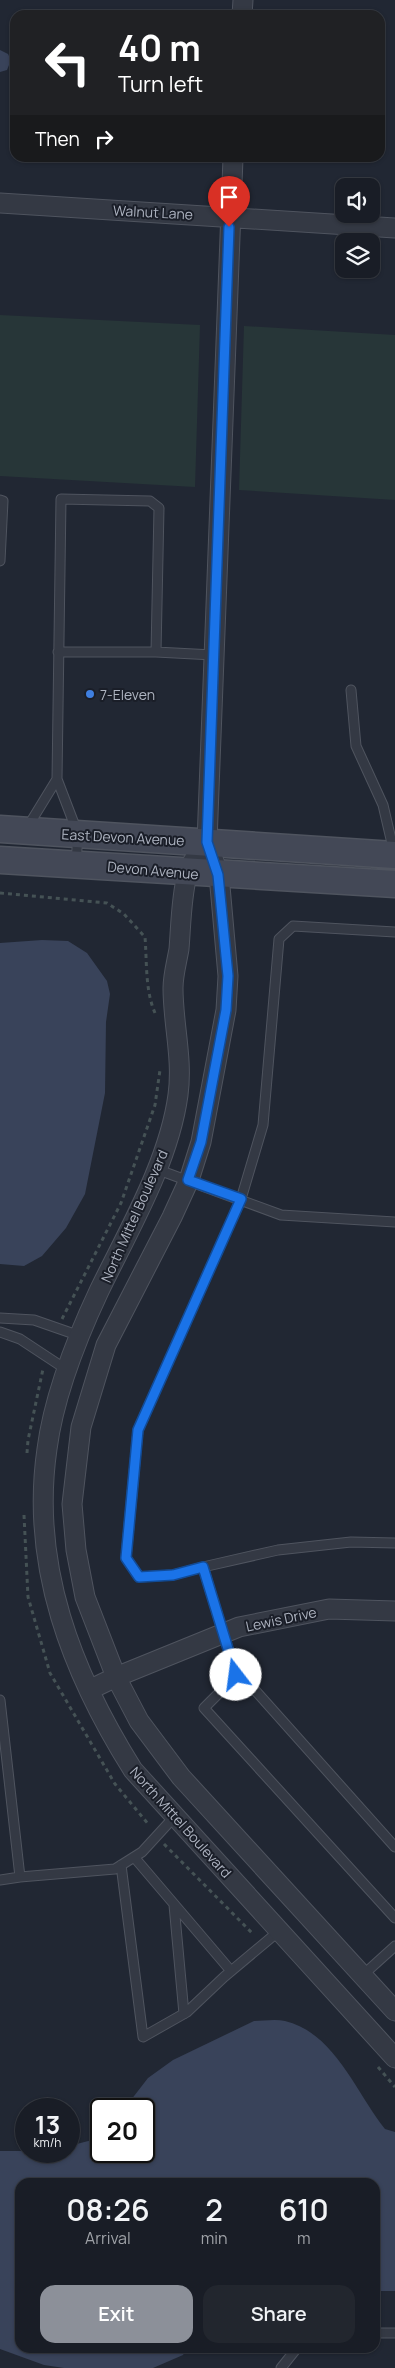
<!DOCTYPE html>
<html lang="en">
<head>
<meta charset="utf-8">
<style>
  body { margin:0; font-family:Manrope,sans-serif; background:#22262e; color:#f1f3f6; height:100vh; display:flex; flex-direction:column; font-size:19px; white-space:nowrap }
  * { box-sizing:border-box; margin:0 }
  p { font-size:16px; color:#9fa2a7 }
  .icon { flex:none; width:28px; height:28px; fill:none; stroke:currentColor; stroke-width:2; stroke-linecap:round; stroke-linejoin:round }
  .map { position:relative; flex:1; overflow:hidden }
  .drawer { position:absolute; left:15px; top:2178px; width:365px; height:175px; display:flex; flex-direction:column; background:#191d26; border-radius:15px; box-shadow:0 1px 4px #0004,0 0 0 1px #373b43 }
  .drawer>* { flex:none }
  .top-card { position:absolute; left:10px; top:10px; width:375px; height:152px; border-radius:15px; box-shadow:0 1px 4px #0004,0 0 0 1px #373b43; background:#202124; color:#fff; overflow:hidden }
  .tools { position:absolute; left:335px; top:178px; display:grid; gap:10px }
  .tools a { display:grid; place-items:center; width:45px; height:45px; border-radius:10px; background:#191d26; box-shadow:0 1px 4px #0004,0 0 0 1px #373b43; font-size:25px }
  .speed { position:absolute; left:15px; top:2098px; display:flex; gap:10px; font-size:25px; font-weight:700; text-align:center }
  .speed>* { display:grid; place-content:center; width:65px; height:65px; border-radius:50%; background:#191d26; box-shadow:0 1px 4px #0004,0 0 0 1px #373b43; line-height:1 }
  .speed small { font-size:12px; font-weight:400 }
  .speed .limit { border:2px solid #111; border-radius:8px; background:#fff; color:#111 }
  .pin { position:absolute; display:grid; place-items:center; width:42px; height:42px; color:#fff; margin:-51px -21px; border-radius:50% 50% 50% 0; rotate:-45deg; box-shadow:0 0 5px #0007 }
  .pin .icon { rotate:45deg }
  .me { position:absolute; width:55px; margin:-28px; rotate:345deg; stroke-linejoin:round; filter:drop-shadow(0 0 4px #0008) }
  .turn { display:flex; align-items:center; gap:18px; height:105px; padding:0 25px; font-size:22px }
  .turn .icon { width:65px; height:65px; stroke-width:2.5 }
  .turn b { display:block; font-size:35px; line-height:42px }
  .then { display:flex; align-items:center; height:48px; padding:0 25px; background:#0003; gap:10px; font-size:19px }
  .eta { display:flex; justify-content:space-evenly; align-items:center; height:85px; text-align:center }
  .eta b { font-size:30px; font-weight:600; line-height:35px }
  .action { display:flex; gap:10px; margin-top:auto; padding:10px 25px }
  .action a { flex:1; height:58px; border-radius:15px; background:#8c9099; color:#fff; font-size:20px; font-weight:600; line-height:58px; text-align:center }
  .action a+a { background:#22262e; color:#f1f3f6 }
  .map>svg:first-child { display:block }
  .green { fill:#273638 }
  .water { fill:#39435a }
  .lines { fill:none; stroke-linecap:round; stroke-linejoin:round }
  .service-casing { stroke:#4f545f; stroke-width:11 }
  .minor-casing { stroke:#4f545f; stroke-width:21 }
  .secondary-casing { stroke:#4f545f; stroke-width:29 }
  .path { stroke:#455255; stroke-width:3; stroke-dasharray:4 4; stroke-linecap:butt }
  .service { stroke:#343944; stroke-width:9 }
  .minor { stroke:#343944; stroke-width:19 }
  .secondary { stroke:#434856; stroke-width:26 }
  .route-casing { stroke:#114b97; stroke-width:12 }
  .route { stroke:#1a73e8; stroke-width:9 }
  .shop-dot { fill:#3f7fe0; stroke:#1a1e28; stroke-width:2 }
  .labels { text-anchor:middle; dominant-baseline:central; stroke-width:4; stroke-linejoin:round; paint-order:stroke }
  .street-label { font-size:14px; fill:#aeb4c1; stroke:#1a1e28 }
  .poi-label { font-size:14px; fill:#aeb4c1; stroke:#1a1e28; text-anchor:start }
</style>
</head>
<body>
<div class="map">
<svg width="395" height="2368" viewBox="0 0 395 2368">
  <rect width="100%" height="100%" fill="#212733"/>
  <path class="green" d="M0,315L200,325L195,487L0,476Z
    M244,326L395,335V500L239,490Z"/>
  <path class="water" d="M0,50L8,54L11,60L7,70L0,72Z
    M42,940L68,941L87,953L107,981L110,994L106,1022L105,1093L85,1194L66,1228L42,1256L24,1266L0,1264V943Z
    M254,2021C263,2021 275,2019 285,2021C335,2033 356,2093 385,2129L395,2132V2291H375V2182H20V2348H187L183,2355L153,2368H64L44,2365L0,2349V2151H69V2146L96,2139L101,2134V2151H144V2109H124L148,2078L173,2060Z"/>
  <g class="lines">
    <g class="service-casing">
      <path id="service" d="M0,500L3,501L0,561
        M58,652H156
        M351,690L356,746L383,805L394,852
        M27,828L57,779
        M76,863L78,834L57,779L61,499L150,501L159,508L156,652L213,655
        M156,1169L281,1215L395,1222
        M0,1318L34,1320L80,1336
        M0,1332L20,1339L67,1370
        M203,1567L278,1550L351,1542L395,1543
        M236,1675L203,1567L173,1575L139,1577L126,1558L138,1430L241,1199L263,1125L279,939L293,926L395,932
        M0,1700L20,1877L0,1880
        M395,1847L245,1679L236,1675L232,1677L231,1681L204,1708L395,1918
        M134,1857L231,1971
        M121,1865L143,2037L187,2012L224,1977L279,1931
        M20,1877L115,1869L142,1852L175,1816
        M174,1905L184,2014
        M363,1975L395,1946
        M375,2333H395
        M281,2368L297,2348"/>
    </g>
    <g class="minor-casing">
      <path id="minor" d="M242,15L243,0
        M233,158L207,842L219,875L228,976L226,1010L201,1142L189,1180L172,1217L106,1345L81,1427L72,1504L76,1550L85,1597L116,1677L139,1721L181,1777L395,2011
        M0,203L395,228
        M207,842C200,852 189,864 187,875C181,899 181,925 179,949C177,961 173,975 173,988C173,1024 183,1059 178,1095C169,1162 128,1231 99,1291C76,1340 54,1395 47,1449C30,1566 72,1673 133,1770L395,2058
        M89,1690L116,1677L239,1627L329,1609L395,1611"/>
    </g>
    <g class="secondary-casing">
      <path id="secondary" d="M0,829L395,855
        M0,860L395,884"/>
    </g>
    <path class="path" d="M0,893L107,903L124,914L145,937C147,962 145,990 155,1013
      M62,1319L121,1203L155,1105L160,1070
      M27,1453L28,1440L43,1369
      M24,1515L28,1597L50,1673L115,1784L149,1825
      M164,1844L254,1935
      M378,2067L395,2087"/>
    <use href="#service" class="service"/>
    <use href="#minor" class="minor"/>
    <use href="#secondary" class="secondary"/>
  </g>
  <g class="lines">
    <g class="route-casing">
      <path id="route" d="M229,227L207,842L218,875L228,976L226,1010L201,1142L188,1180L241,1199L138,1430L126,1558L139,1577L173,1575L203,1567L236,1675"/>
    </g>
    <use href="#route" class="route"/>
  </g>
  <circle class="shop-dot" cx="90" cy="694" r="5"/>
  <g class="labels">
    <g class="street-label">
      <text transform="translate(153 212) rotate(3)">Walnut Lane</text>
      <text transform="translate(123 837) rotate(3)">East Devon Avenue</text>
      <text transform="translate(153 870) rotate(5)">Devon Avenue</text>
      <text transform="translate(134 1216) rotate(-66)">North Mittel Boulevard</text>
      <text transform="translate(281 1619) rotate(-12)">Lewis Drive</text>
      <text transform="translate(181 1822) rotate(48)">North Mittel Boulevard</text>
    </g>
    <g class="poi-label">
      <text x="100" y="694">7-Eleven</text>
    </g>
  </g>
</svg>
<div class="tools">
<a><svg class="icon" aria-label="sound" viewBox="0 0 24 24"><path d="M4 9h4l5-4v14l-5-4H4zM17 9q2 3 0 6"/></svg></a>
<a><svg class="icon" aria-label="layers" viewBox="0 0 24 24"><path d="M12 4l9 5-9 5-9-5zM3 14l9 5 9-5"/></svg></a>
</div>
<div class="speed"><div>13<small>km/h</small></div><div class="limit">20</div></div>
<div class="pin" style="left:229px;top:227px;background:#d93025"><svg class="icon" aria-label="arrive" viewBox="0 0 24 24"><path d="M6 21V4h12l-3 4 3 4H6"/></svg></div>
<svg class="me" style="left:236px;top:1675px" viewBox="-20 -20 40 40"><circle r="19" fill="#fff"/><path d="M0-13L10 11 0 6-10 11z" fill="#1a73e8"/></svg>
<div class="top-card">
<div class="turn"><svg class="icon" aria-label="left" viewBox="0 0 24 24"><path d="M17 20v-9H6M10 6l-5 5 5 5"/></svg><div><b>40 m</b>Turn left</div></div>
<div class="then">Then<svg class="icon" aria-label="right" viewBox="0 0 24 24"><path d="M7 20v-9h11M14 6l5 5-5 5"/></svg></div>
</div>
<section class="drawer">
<div class="eta">
<div><b>08:26</b><p>Arrival</p></div>
<div><b>2</b><p>min</p></div>
<div><b>610</b><p>m</p></div>
</div>
<div class="action"><a>Exit</a><a>Share</a></div>
</section>
</div>
</body>
</html>
